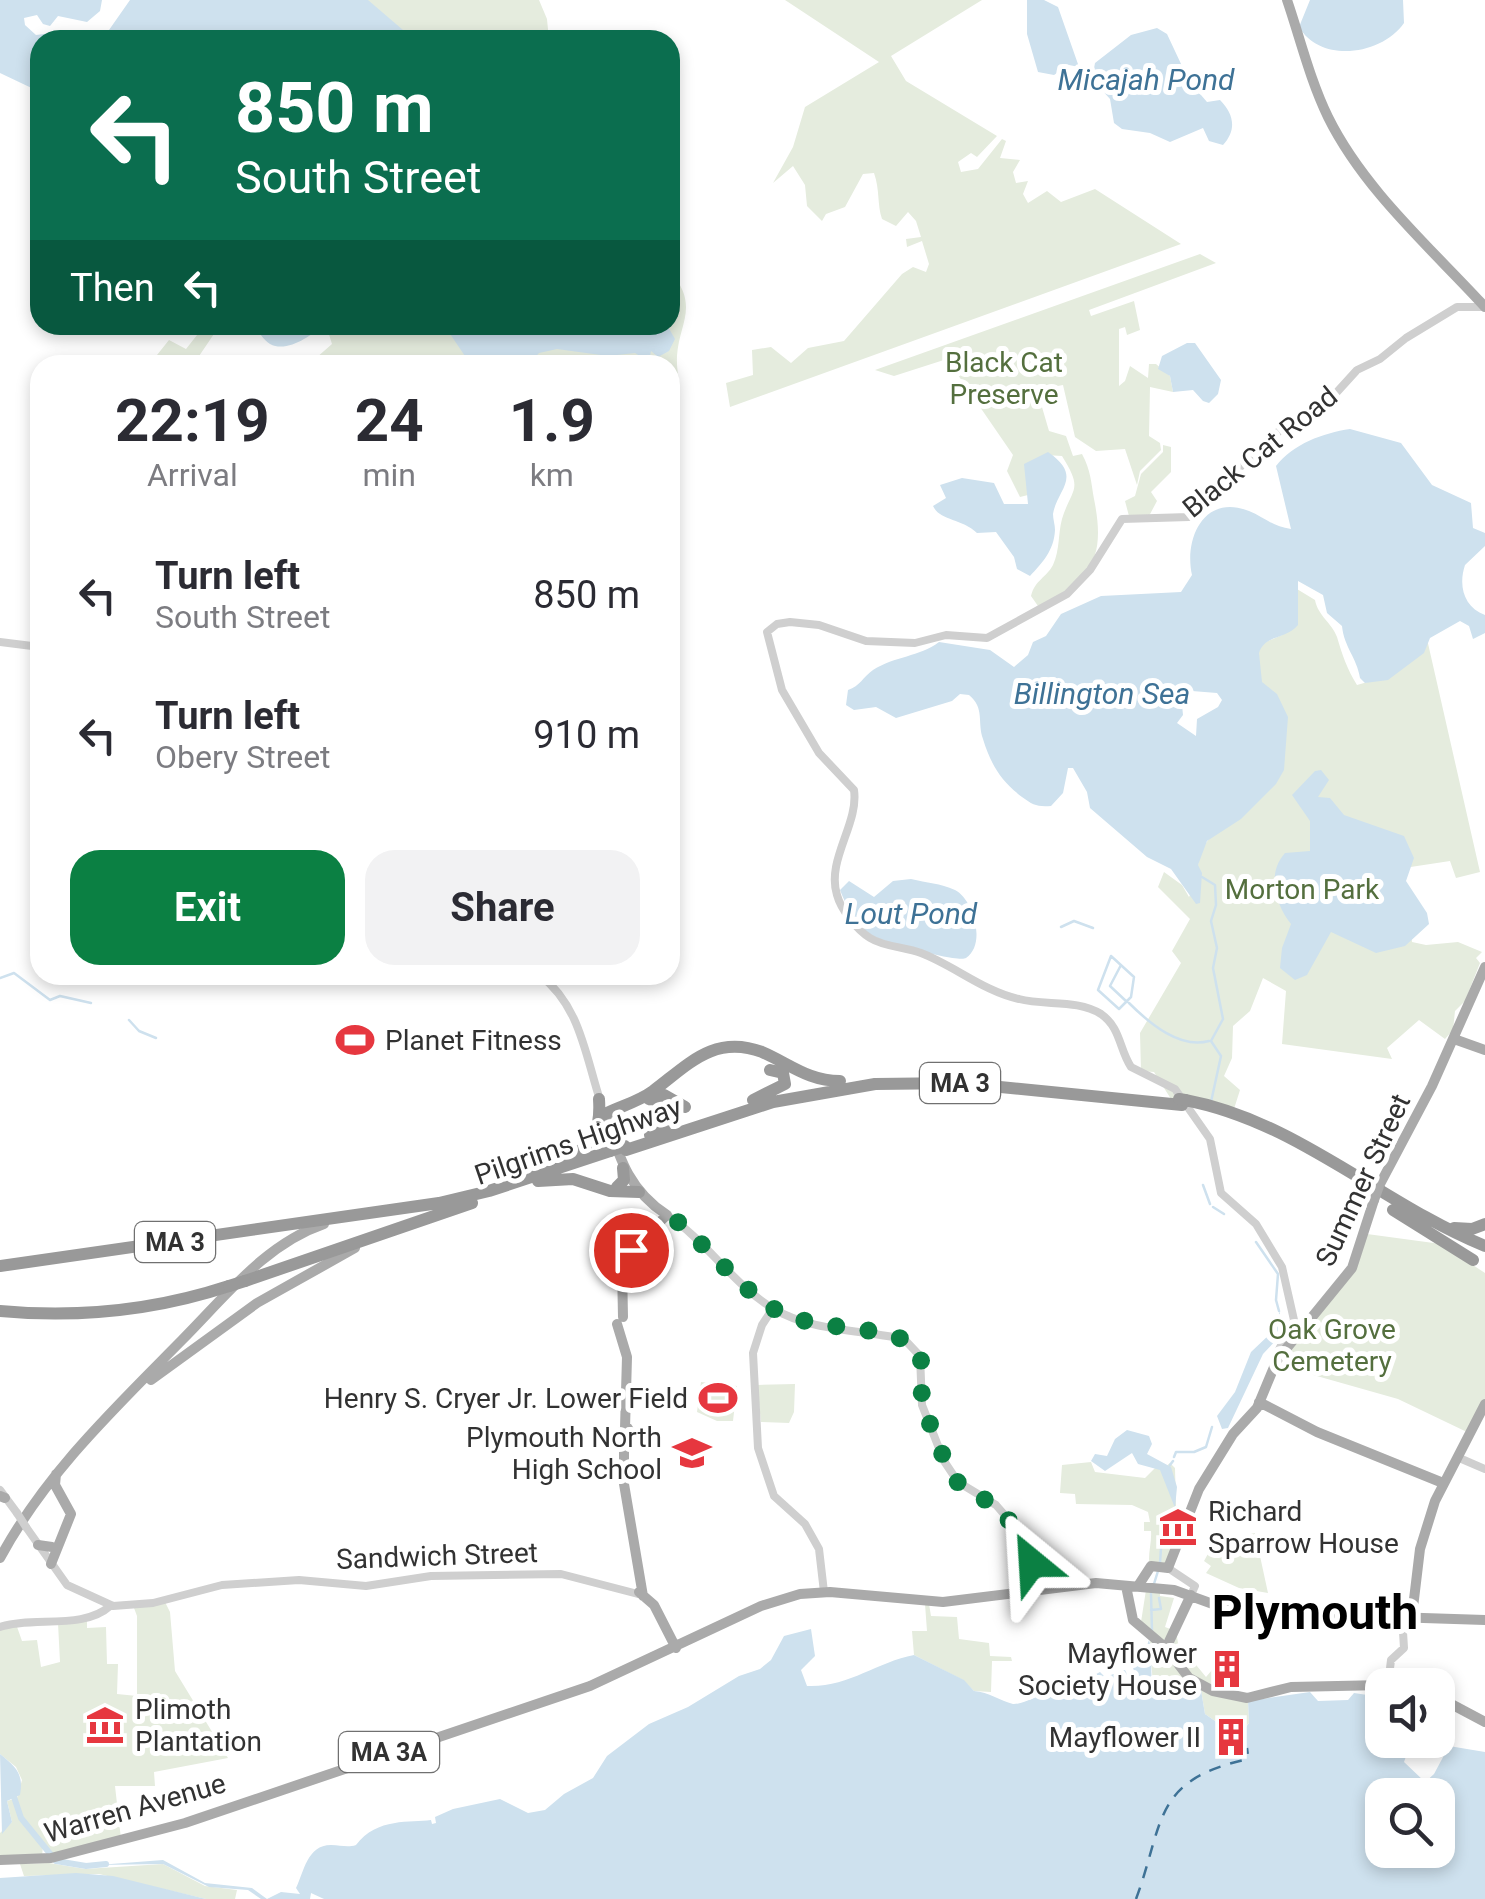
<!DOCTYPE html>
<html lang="en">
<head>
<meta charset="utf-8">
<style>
  body { margin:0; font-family:Roboto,sans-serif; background:#f2f2f3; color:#2b2b33; height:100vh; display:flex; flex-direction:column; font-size:38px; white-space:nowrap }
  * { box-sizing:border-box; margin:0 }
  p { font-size:32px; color:#7c7c81 }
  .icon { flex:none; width:55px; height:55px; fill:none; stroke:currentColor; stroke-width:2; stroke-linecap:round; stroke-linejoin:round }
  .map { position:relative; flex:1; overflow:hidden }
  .sheet { position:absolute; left:30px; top:355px; width:650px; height:630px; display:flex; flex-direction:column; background:#fff; border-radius:30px; box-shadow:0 5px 15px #0003 }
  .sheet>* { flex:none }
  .guide { position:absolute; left:30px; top:30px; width:650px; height:305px; border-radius:30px; box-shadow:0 5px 15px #0003; background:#0b6e4f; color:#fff; overflow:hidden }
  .tools { position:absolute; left:1365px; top:1668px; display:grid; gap:20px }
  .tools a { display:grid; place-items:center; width:90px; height:90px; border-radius:20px; background:#fff; box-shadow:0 5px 15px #0003; font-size:50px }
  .pin { position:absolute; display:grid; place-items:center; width:85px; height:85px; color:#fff; margin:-42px; border:5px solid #fff; border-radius:50%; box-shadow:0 2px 10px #0007 }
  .me { position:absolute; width:110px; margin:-55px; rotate:333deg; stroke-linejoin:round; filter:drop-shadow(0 0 8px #0008) }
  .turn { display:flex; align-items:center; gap:35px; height:210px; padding:0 40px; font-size:45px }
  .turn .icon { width:130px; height:130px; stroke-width:2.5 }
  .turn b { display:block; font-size:70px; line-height:85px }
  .then { display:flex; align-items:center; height:95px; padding:0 40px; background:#0003; gap:20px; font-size:38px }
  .eta { display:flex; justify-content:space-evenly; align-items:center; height:170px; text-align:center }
  .eta b { font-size:60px; font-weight:700; line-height:70px }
  .primary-button { display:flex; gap:20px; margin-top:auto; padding:20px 40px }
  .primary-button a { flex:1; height:115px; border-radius:30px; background:#0b8043; color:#fff; font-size:40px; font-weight:700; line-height:115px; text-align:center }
  .primary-button a+a { background:#f2f2f3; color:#2b2b33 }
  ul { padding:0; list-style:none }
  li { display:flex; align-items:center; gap:30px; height:140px; padding:0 40px }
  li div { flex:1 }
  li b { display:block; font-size:38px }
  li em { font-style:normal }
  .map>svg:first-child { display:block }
  .green { fill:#e5ecde }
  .water { fill:#cee1ee; fill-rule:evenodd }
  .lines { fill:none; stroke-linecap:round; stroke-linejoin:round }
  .stream { stroke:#cee1ee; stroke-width:2.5 }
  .river { stroke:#cee1ee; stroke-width:6 }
  .ferry { stroke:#3e7296; stroke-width:2.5; stroke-dasharray:12 10; stroke-linecap:butt }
  .minor { stroke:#cfcfcf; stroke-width:8 }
  .major { stroke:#aaa; stroke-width:10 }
  .highway { stroke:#999; stroke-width:12 }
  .minor-bridge { stroke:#cfcfcf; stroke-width:8 }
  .major-bridge { stroke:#aaa; stroke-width:10 }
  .highway-bridge { stroke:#999; stroke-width:12 }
  .route { stroke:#0b8043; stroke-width:18; stroke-dasharray:0 32.4 }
  .labels { text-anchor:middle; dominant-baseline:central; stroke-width:10; stroke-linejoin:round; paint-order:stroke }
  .shield { fill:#fff; stroke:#707070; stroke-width:2.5 }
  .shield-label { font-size:25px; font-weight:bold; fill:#323232 }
  .park-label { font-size:28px; fill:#546f3e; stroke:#fff }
  .street-label { font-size:28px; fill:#323232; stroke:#fff }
  .poi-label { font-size:28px; fill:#323232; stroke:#fff; text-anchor:end }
  .water-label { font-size:30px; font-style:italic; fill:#3e7296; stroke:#fff }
  .town-label { font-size:48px; font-weight:bold; fill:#000; stroke:#fff }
</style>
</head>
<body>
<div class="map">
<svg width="1485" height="1899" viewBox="0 0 1485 1899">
  <rect width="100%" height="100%" fill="#fff"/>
  <path class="green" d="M365,0H539L547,19L549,40H405Z
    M785,0H982L891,56L906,81L997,136L977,157L971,153L958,162L961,172L978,169L1002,139L1006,141L1000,158L1020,160L1013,172L1016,183L1028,181L1023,194L1028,203L1047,191L1061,202L1095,189L1181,244L730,407L726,383L753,375L752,350L771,347L791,363L808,348L844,341L902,274L913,267L926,272L929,264L922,241L907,247L906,239L921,237L916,221L908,212L896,226L882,219C877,204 880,190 874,173L863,174L845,207L826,214L822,221L807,206L805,185L793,166L773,183L793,147L805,107L879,62Z
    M1200,254L1216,263L1089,310L1091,316L1134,301L1140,330L1127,335L1125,327L1119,329V386L1125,381L1130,366L1148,378L1149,364H1156L1170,376L1173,392L1150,387L1149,436L1160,443L1161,450L1140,471L1137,485L1125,449L1096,451L1075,437L1063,385L1037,390L1049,431L1066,436L1073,456L1082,454C1091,471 1091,482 1094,499C1106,558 1092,580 1038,606L1031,596C1035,580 1046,578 1053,565C1060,550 1058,533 1062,519C1072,487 1084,491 1062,456L1046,455L1028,495L1020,497L1007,471L1013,455L947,359L894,376L875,370Z
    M670,271C700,306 679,323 677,356C676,380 684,382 677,410H670V365H308L332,344L326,325H670Z
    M205,325L218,328L193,365H149L169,340L186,349Z
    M1163,445L1171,447V472L1151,492L1157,501L1149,516H1129L1125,501L1135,496L1141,474L1163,452Z
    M1292,586L1315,600C1318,616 1332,623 1337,637C1342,654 1347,669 1357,685L1385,677L1427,639L1480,872L1456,878L1450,861L1404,868L1412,942L1426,945L1458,942L1482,952L1476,958L1480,963L1465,1001L1455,1011L1453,1030L1445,1039L1419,1020L1387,1048L1392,1059L1282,1044L1286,991L1263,978L1250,1011L1233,1026L1232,1058L1224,1076L1240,1090L1233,1112L1171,1099L1154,1072L1141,1071L1140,1033L1181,963L1172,951L1190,919L1158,887L1164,872L1182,885L1189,897C1200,879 1194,856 1209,839L1261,644L1282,635Z
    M1367,1234L1441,1244L1485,1273V1399L1469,1433L1398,1399L1278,1365L1313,1323Z
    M701,1382L737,1386L733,1421H717L697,1412Z
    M795,1384L794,1412L789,1423L761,1422L757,1385Z
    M1091,1462L1095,1472L1145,1478L1157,1466L1164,1468L1170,1463L1175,1468L1176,1507L1165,1539L1172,1548L1166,1568L1150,1567C1147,1556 1152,1543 1151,1531H1144V1522H1150L1148,1512L1132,1505L1076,1504L1075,1494L1060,1493L1062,1465Z
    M1255,1533L1268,1593L1239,1588L1206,1573L1211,1566L1204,1561L1215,1541Z
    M1146,1590H1160V1596L1174,1598L1165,1627L1173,1630L1162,1642L1141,1622Z
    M165,1602L170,1612L175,1671L228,1758L154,1772L155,1786H115L121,1839L55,1856L43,1844L42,1858H0V1833L12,1822L7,1801L17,1798L22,1780L16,1767L0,1754V1630L16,1624L22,1641L37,1640L41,1667L60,1662L58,1623L87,1617V1628L106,1627L107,1664H118L117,1694L137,1696V1616L134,1608Z
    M925,1604H929L931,1616L957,1617L959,1639L989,1643L990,1656L1011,1657L1012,1661H992L991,1692L974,1691L963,1680L914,1655L912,1631H927Z
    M1176,1631L1178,1643L1206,1677L1218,1663L1213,1686L1248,1701L1249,1723L1241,1732L1234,1731V1718L1218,1723L1205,1714L1201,1690L1195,1686C1181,1694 1166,1700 1153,1687L1150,1641L1165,1650Z
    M49,1863L85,1869L163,1864L205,1886L237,1890L235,1899H206L99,1874L24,1876L20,1864Z"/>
  <path class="water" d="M0,0H102L100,11L87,22L58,16L50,26L43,24L37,15L24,18L25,25L36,35L52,33L60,40H40V92L0,73Z
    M130,0H368L403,30L406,40H102Z
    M1027,0H1044L1058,7L1079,67L1069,65L1054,75L1038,72L1027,34Z
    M1310,0H1403L1404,23C1382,55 1321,64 1299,27Z
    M1157,28L1167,34L1189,81L1207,102L1220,100C1234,114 1237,130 1223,145L1209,141L1203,128L1170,142L1150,133L1122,129L1114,123L1110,99L1092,79L1095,63L1131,35Z
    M253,325H323C311,336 287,353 270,344C263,340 258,330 253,325Z
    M444,325H667L675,339L669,351L658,357L651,351L649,362L635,353L608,356L557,349L539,353L528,365L469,362Z
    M1187,343H1195L1221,380L1218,394L1209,403L1203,401L1193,390L1173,392L1170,376L1158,369L1162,356Z
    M1350,429L1401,443L1432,485L1471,503L1473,528L1485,533V546L1465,565C1458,586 1464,607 1485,615V633L1473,639L1469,626L1460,621L1430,638L1424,653L1388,680L1365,683L1360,678C1357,658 1344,647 1342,626L1327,613L1323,595L1298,581V625C1287,639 1264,635 1259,653L1262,682L1277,694L1288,717L1284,770L1276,784L1241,819L1207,841L1198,865L1202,873L1200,903L1196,904L1171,869L1147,857L1090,808L1087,792L1073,768H1068L1063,793L1051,806C1037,807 1033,805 1022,797C1001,781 991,765 983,739C977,722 985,708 969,695L960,694L952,701L896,718L876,707L854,710L846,705L848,690C860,686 863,677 873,670C895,656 919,657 939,642L990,650L1014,667L1028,655L1033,642L1046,636L1061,614L1101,596L1181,592L1192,575C1184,540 1203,493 1249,511C1264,517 1273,527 1291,529L1276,466C1293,444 1323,433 1350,429ZM1192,691L1217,693L1222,700L1218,707L1197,719L1196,736L1177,723L1183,715L1181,695Z
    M1048,452C1084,477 1057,489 1053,514C1053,519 1055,525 1055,530C1054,551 1042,563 1030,576L1017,569L1014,557L996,532L977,533C961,518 940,521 933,506L946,498L940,485L962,478L994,483L1004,504H1028L1024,464Z
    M1321,770L1329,780L1318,797L1330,798L1344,815L1404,836L1414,858L1406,881L1427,913L1429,924L1405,946L1376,953L1331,932L1307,975L1295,980L1280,968L1282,948L1291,924C1276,905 1266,874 1285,853L1310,851V821L1292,795L1315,771Z
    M911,879C927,883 940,883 955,890C973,899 987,944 966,958C958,963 879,941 871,935C856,924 846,906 840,890L849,881L874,897L893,881Z
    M1280,1311L1278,1338L1263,1354L1228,1428L1222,1429L1217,1416L1235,1392L1251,1352L1271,1333Z
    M1127,1430L1149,1436L1152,1444L1147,1454L1171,1467L1177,1487L1175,1508L1160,1470L1138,1464L1132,1453L1105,1471L1091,1461L1095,1454L1107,1456L1115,1439Z
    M811,1629L815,1656L801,1670L807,1686C847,1688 877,1662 914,1655L964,1680L974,1691C989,1692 1000,1701 1013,1704C1024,1705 1055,1687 1068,1683L1079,1694V1683L1100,1672L1105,1677L1125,1670L1127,1674L1134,1671L1131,1661L1142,1657L1149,1640C1155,1657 1147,1676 1156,1691L1176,1694L1194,1686L1201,1690L1205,1714L1218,1723L1233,1716L1234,1731L1242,1732L1249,1723L1248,1701L1310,1692L1318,1701L1348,1700L1354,1693L1374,1696L1372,1731L1382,1740L1411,1742L1404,1762L1424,1781L1421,1786L1434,1774L1449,1746L1485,1752V1899H324L311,1893L310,1899H261L248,1890L209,1887L163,1864L98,1865L163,1860L205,1883L252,1888L267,1899L281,1892L300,1894L296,1888C304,1872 307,1845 331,1845C341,1845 347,1848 356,1845C377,1817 411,1823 431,1820L432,1824L436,1823L435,1817L453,1809L500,1799L528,1813L545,1810L564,1794L593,1778L607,1756L649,1724L688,1707L739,1676L760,1669L771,1660L784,1636ZM1382,1795H1438V1850H1382Z
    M0,1754C16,1767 24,1774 20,1795L7,1801L12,1822L2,1834Z
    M76,1873L113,1876L206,1899H0V1878Z"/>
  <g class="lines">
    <path class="stream" d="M1202,877L1215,885L1216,905L1211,921L1217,948L1213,968L1223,1019L1211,1041L1221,1056L1211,1102
      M1061,927L1074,921L1093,928
      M1111,956L1134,977L1131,997L1119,1009L1098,990Z
      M1121,965L1110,986L1127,1002
      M0,978L14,973L50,1000L60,996L91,1003
      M1129,1003C1150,1024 1180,1049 1209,1041
      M129,1020L139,1031L156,1038
      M1203,1185L1210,1204
      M1213,1207L1224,1214
      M1256,1242L1278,1274L1276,1300L1279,1311
      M1174,1457L1176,1452H1194L1206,1447L1212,1427
      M1170,1465L1173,1461
      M1160,1563L1162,1533L1171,1513
      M1153,1587L1158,1571
      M1151,1594L1152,1631
      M1151,1610L1161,1609L1159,1598"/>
    <path class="river" d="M13,1794L21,1818L56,1861L86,1866L106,1864"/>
    <path class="ferry" d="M1136,1899C1164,1824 1152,1781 1244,1760L1248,1756L1247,1748"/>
    <path class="minor" d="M0,642L40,647
      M540,975C580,1006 585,1054 600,1100
      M667,1215C707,1241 733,1285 774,1309C810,1331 863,1330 904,1339L920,1356L922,1405L944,1461L958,1482L996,1505L1009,1520L1031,1556L1032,1589
      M773,1308L762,1325L753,1353L758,1448L774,1496L805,1524L819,1549L824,1592
      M1274,1359L1294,1320L1282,1267L1256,1224L1221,1193L1210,1139L1175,1089L1131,1067C1119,1049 1121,1028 1101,1014C1077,999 1045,1006 1019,999C983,991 955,966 921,953C905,947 884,947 870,938C857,930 841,910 837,895C826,860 859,824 854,790L819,753L782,690L767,632L777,624L790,622L819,625L866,641L915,643L946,635L987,638L1067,594L1090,570L1122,519L1189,517L1273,435L1327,403L1357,370L1380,359L1406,338L1457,307H1485
      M1457,1457L1485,1469
      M0,1490L17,1513
      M26,1527L67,1585L113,1606L153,1603L222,1585L299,1580L366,1586L431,1576L561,1574L638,1594
      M1168,1568L1195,1586L1191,1595
      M0,1627C32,1616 84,1630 110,1606
      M1388,1685L1391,1660L1404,1648L1402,1616
      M1380,1692L1377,1724L1382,1732"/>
    <path class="major" d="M1287,0C1300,38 1310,80 1328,117C1364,190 1431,248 1485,307
      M1454,1039L1485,1050
      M605,1114C619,1156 628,1190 667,1215L640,1241
      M1379,1186L1432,1086L1485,967
      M623,1317L622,1267L643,1235
      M617,1324L627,1357L625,1428
      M151,1380L257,1303L355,1248
      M1259,1402L1317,1432L1443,1483
      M627,1427L631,1433L626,1437L622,1431Z
      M624,1436V1484L643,1596
      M0,1496L5,1498
      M38,1545L52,1547
      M0,1558C46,1473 115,1408 182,1340C225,1297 265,1244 324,1224
      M51,1564L71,1514L55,1485L56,1474
      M1168,1568L1199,1489L1233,1434L1257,1408L1277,1360L1352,1268L1374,1200
      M1126,1586L1133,1620L1166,1648L1189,1678L1213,1691L1247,1698L1291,1687L1384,1685
      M1138,1586L1151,1566L1168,1568
      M639,1592L654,1605L676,1648
      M1412,1616L1420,1549L1435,1501L1485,1404
      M1166,1648L1191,1595
      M1438,1703L1453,1705L1485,1722
      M0,1860L51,1858L185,1823L590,1686L761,1606L800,1594L830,1592L943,1602L1096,1583L1174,1590L1235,1612L1485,1620"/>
    <path class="highway" d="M649,1099L664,1095L685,1107
      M753,1100L785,1084L783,1073L770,1070
      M1185,1100C1297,1121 1382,1204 1485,1246
      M605,1114C621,1106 638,1102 653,1091C688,1065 714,1034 762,1052C790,1064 808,1081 840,1081
      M650,1135L666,1125L671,1116L665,1103L651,1100
      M626,1150L773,1102L875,1084L960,1083L1182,1105
      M565,1159C594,1146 601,1130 599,1099
      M538,1181L573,1179L610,1191L639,1192
      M617,1187L624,1180L623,1168
      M1393,1210L1473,1260
      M1454,1228L1472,1229L1485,1224
      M0,1266L439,1203L489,1191L610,1151
      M245,1281L472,1203
      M0,1311C77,1318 156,1310 229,1286"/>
    <path class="minor-bridge" d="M17,1513L26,1527"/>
    <path class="major-bridge" d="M1374,1200L1379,1186"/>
    <path class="highway-bridge" d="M1179,1099L1185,1100
      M610,1151L625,1146
      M229,1286L245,1281"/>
  </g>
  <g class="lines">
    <path class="route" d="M631,1250L668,1214C705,1242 747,1298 784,1314C824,1331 873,1324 911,1343L921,1360L922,1404L948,1468L959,1484L1002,1510L1030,1553L1032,1563"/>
  </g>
  <defs>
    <g id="stadium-bare" transform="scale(3)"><path d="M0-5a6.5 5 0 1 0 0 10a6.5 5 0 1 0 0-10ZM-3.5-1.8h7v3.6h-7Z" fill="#e6373f" stroke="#fff" stroke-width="2.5" paint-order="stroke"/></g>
    <g id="school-bare" transform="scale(3)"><path d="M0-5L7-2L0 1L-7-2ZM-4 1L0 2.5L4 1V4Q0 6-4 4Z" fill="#e6373f" stroke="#fff" stroke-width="2.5" paint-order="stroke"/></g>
    <g id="museum-bare" transform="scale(3)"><path d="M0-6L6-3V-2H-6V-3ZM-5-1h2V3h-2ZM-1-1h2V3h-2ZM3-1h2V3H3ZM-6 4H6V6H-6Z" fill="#e6373f" stroke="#fff" stroke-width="2.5" paint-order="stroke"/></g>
    <g id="building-bare" transform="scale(3)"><path d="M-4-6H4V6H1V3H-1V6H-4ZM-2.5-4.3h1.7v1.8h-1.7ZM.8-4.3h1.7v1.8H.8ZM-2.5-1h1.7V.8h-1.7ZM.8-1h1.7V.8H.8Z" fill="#e6373f" stroke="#fff" stroke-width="2.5" paint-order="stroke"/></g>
  </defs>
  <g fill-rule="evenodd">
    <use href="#stadium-bare" x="355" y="1040"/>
    <use href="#stadium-bare" x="718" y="1398"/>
    <use href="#school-bare" x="692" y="1453"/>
    <use href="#museum-bare" x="1178" y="1527"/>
    <use href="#building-bare" x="1227" y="1669"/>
    <use href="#museum-bare" x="105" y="1725"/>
    <use href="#building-bare" x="1231" y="1737"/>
  </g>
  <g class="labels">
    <g class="shield">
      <rect x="920" y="1063" width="80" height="40" rx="8"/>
      <rect x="135" y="1222" width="80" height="40" rx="8"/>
      <rect x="339" y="1732" width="100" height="40" rx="8"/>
    </g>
    <g class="shield-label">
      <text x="960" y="1083">MA 3</text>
      <text x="175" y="1242">MA 3</text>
      <text x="389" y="1752">MA 3A</text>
    </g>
    <g class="park-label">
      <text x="1004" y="362">Black Cat<tspan x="1004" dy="32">Preserve</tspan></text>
      <text x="1302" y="889">Morton Park</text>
      <text x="1332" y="1329">Oak Grove<tspan x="1332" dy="32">Cemetery</tspan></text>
    </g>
    <g class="street-label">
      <text transform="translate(1260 452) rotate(-39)">Black Cat Road</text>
      <text transform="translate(578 1141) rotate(-19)">Pilgrims Highway</text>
      <text transform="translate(1363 1180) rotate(-65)">Summer Street</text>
      <text transform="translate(437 1556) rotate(-2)">Sandwich Street</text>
      <text transform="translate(135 1808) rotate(-16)">Warren Avenue</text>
    </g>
    <g class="poi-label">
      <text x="385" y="1040" text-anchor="start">Planet Fitness</text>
      <text x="688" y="1398">Henry S. Cryer Jr. Lower Field</text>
      <text x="662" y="1437">Plymouth North<tspan x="662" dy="32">High School</tspan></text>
      <text x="1208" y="1511" text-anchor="start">Richard<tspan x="1208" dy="32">Sparrow House</tspan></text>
      <text x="1197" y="1653">Mayflower<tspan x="1197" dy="32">Society House</tspan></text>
      <text x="135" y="1709" text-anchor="start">Plimoth<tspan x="135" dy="32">Plantation</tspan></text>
      <text x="1201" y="1737">Mayflower II</text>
    </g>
    <g class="water-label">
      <text x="1146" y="79">Micajah Pond</text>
      <text x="1102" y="693">Billington Sea</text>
      <text x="911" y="913">Lout Pond</text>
    </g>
    <g class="town-label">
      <text x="1315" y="1612">Plymouth</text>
    </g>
  </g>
</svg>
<div class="tools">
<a><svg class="icon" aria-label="sound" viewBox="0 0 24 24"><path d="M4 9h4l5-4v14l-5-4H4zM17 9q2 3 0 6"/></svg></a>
<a><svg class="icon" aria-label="search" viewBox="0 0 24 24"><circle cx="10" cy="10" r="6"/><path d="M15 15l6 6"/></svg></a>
</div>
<div class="pin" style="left:631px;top:1250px;background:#d93025"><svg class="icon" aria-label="arrive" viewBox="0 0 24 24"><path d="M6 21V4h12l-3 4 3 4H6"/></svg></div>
<svg class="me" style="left:1032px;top:1563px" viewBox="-20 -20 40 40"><path d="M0-17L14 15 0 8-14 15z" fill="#0b8043" stroke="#fff" stroke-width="4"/></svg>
<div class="guide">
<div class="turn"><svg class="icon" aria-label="left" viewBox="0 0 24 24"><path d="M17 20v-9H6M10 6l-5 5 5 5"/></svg><div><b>850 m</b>South Street</div></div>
<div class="then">Then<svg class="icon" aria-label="left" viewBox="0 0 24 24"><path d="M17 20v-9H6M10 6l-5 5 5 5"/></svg></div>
</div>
<section class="sheet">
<div class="eta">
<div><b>22:19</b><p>Arrival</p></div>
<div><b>24</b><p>min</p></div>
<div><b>1.9</b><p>km</p></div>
</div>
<ul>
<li><svg class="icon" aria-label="left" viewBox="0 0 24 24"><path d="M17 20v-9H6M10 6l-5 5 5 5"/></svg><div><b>Turn left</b><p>South Street</p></div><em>850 m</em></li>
<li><svg class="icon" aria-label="left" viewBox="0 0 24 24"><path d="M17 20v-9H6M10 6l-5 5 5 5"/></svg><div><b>Turn left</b><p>Obery Street</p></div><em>910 m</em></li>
</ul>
<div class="primary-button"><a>Exit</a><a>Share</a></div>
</section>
</div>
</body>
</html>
